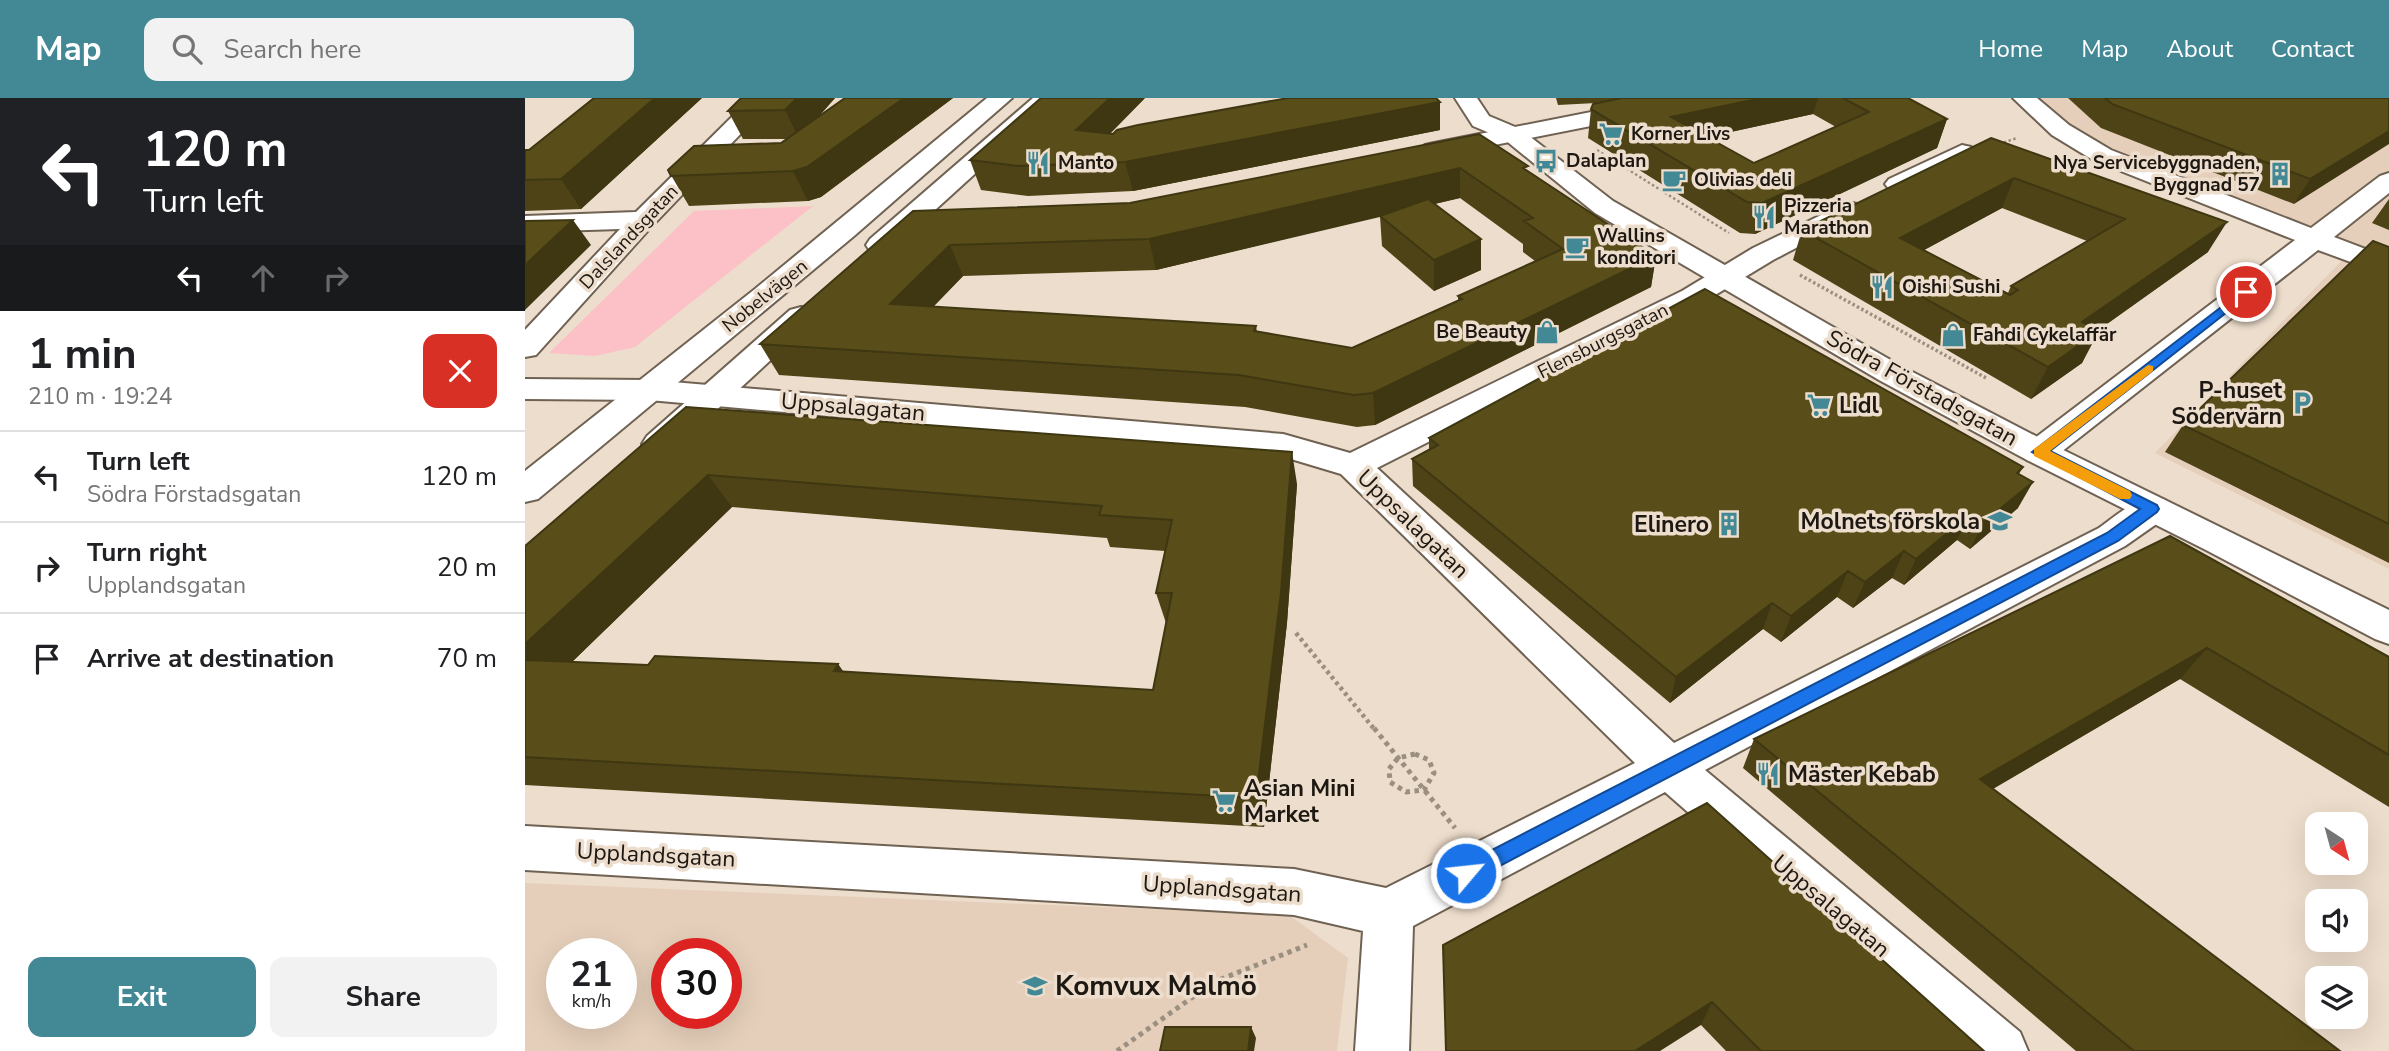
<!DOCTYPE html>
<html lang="en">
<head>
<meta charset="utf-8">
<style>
  body { margin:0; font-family:"Nunito Sans",sans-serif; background:#f2f2f2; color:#202124; height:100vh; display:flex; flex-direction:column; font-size:26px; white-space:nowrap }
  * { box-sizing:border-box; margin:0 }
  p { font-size:23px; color:#757577 }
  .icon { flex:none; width:38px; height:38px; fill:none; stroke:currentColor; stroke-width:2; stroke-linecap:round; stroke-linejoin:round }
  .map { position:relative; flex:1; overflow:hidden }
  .details { display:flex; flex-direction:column; background:#fff; width:525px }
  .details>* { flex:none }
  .hud { background:#202124; color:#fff; overflow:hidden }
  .needle { width:46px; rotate:144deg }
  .tools { position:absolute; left:1780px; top:714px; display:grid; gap:14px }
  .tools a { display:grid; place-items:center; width:63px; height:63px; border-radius:14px; background:#fff; box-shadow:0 7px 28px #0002; font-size:35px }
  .speed { position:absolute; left:21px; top:840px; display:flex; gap:14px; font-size:35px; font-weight:700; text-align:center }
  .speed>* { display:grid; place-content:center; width:91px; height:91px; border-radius:50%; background:#fff; box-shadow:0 7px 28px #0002; line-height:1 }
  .speed small { font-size:18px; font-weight:400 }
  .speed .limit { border:10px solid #d22; background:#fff; color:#111 }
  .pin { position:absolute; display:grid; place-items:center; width:60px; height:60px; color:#fff; margin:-30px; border:4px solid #fff; border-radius:50%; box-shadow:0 2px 7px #0007 }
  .me { position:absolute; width:77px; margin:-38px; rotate:62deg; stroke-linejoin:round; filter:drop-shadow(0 0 5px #0008) }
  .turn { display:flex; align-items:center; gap:24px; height:147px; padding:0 28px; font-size:32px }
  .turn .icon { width:91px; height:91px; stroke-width:2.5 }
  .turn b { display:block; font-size:49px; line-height:60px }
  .lanes { display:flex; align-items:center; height:66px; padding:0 28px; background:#0003; justify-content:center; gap:35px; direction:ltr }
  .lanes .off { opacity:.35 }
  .round { display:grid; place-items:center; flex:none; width:74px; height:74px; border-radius:14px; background:#f2f2f2 }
  .overview { display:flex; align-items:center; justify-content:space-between; height:119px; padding:0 28px }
  h1 { font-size:42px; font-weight:700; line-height:52px }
  .button { display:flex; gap:14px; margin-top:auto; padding:14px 28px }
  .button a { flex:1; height:80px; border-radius:14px; background:#438895; color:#fff; font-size:28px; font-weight:700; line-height:80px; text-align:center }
  .button a+a { background:#f2f2f2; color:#202124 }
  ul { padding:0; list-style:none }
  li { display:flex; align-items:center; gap:21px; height:91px; padding:0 28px; border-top:2px solid #e0e0e0 }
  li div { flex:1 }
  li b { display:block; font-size:26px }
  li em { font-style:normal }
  header { display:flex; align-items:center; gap:42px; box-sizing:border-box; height:98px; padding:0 35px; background:#438895; color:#fff }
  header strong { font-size:33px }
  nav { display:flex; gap:38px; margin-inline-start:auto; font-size:24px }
  .search { width:490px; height:63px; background:#f2f2f2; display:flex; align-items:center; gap:18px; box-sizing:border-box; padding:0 24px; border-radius:14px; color:#757577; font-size:26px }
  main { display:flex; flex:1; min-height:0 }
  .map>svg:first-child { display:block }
  .built { fill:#e5cfba; fill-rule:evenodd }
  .green { fill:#fcc1c7 }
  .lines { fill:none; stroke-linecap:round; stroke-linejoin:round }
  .street-casing { stroke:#706253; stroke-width:4 }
  .secondary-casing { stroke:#706253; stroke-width:4 }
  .path-far3 { stroke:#9b8f82; stroke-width:2.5; stroke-dasharray:2.5 2.5; stroke-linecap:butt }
  .path-far2 { stroke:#9b8f82; stroke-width:3.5; stroke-dasharray:2.5 2.5; stroke-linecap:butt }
  .path-far1 { stroke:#9b8f82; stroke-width:4.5; stroke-dasharray:3.5 3.5; stroke-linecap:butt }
  .path { stroke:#9b8f82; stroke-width:5; stroke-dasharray:4.5 4.5; stroke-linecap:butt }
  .street { fill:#fff; fill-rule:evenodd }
  .secondary { fill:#fff; fill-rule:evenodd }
  .wall { fill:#4d4316; fill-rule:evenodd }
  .shaded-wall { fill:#3e3712 }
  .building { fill:#594e19; stroke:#3e3712; stroke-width:2; fill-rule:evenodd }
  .route { fill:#1a73e8; stroke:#114b97; stroke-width:2 }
  .slow { fill:#f59e0b }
  .labels { text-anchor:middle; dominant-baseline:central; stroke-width:7; stroke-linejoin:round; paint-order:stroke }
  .far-poi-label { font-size:19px; font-weight:bold; fill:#1e1813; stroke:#edddcc; text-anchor:start }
  .far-street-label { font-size:19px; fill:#1e1813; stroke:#edddcc }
  .street-label { font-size:23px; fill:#1e1813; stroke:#edddcc }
  .poi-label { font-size:23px; font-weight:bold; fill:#1e1813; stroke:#edddcc; text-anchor:end }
  .near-poi-label { font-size:28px; font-weight:bold; fill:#1e1813; stroke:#edddcc; text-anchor:start }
</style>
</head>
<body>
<header>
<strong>Map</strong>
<div class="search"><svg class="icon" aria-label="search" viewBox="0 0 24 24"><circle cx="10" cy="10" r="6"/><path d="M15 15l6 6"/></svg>Search here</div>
<nav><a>Home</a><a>Map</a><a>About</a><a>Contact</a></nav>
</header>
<main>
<section class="details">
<div class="hud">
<div class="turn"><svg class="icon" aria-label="left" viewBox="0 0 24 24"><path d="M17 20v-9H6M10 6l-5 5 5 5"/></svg><div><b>120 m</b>Turn left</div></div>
<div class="lanes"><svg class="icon" aria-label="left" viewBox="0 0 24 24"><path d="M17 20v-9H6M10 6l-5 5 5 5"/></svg><svg class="icon off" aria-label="ahead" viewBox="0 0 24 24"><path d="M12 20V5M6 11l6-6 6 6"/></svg><svg class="icon off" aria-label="right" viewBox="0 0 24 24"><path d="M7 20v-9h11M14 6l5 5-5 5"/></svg></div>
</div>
<div class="overview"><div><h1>1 min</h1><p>210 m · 19:24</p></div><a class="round" style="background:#d93025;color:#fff"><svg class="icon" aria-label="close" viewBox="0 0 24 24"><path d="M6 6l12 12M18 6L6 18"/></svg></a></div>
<ul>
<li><svg class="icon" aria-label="left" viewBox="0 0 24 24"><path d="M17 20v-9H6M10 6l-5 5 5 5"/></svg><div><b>Turn left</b><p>Södra Förstadsgatan</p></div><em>120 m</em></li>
<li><svg class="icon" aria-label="right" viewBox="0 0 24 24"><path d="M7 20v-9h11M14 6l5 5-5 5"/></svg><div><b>Turn right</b><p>Upplandsgatan</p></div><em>20 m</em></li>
<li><svg class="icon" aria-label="arrive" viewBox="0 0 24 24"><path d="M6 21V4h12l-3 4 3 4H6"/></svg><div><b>Arrive at destination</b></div><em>70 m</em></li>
</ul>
<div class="button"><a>Exit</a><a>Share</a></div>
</section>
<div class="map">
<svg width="1864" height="953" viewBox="0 0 1864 953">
  <rect width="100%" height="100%" fill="#edddcc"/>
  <path class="built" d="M1508,0H1864V471L1630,355L1828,151L1562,44Z
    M0,785L764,817L823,860L812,953H0ZM37,856H96V915H37ZM142,856H201V915H142Z"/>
  <path class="green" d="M288,108L110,249L70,258L24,255L169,113Z"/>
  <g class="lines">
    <g class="street-casing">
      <path id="street" d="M226,0H250L127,128L11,257L0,259V232L95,131L0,134V118L111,114Z
        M1137,0H1183L1180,5L1172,7L909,59L900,57L897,52L900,47L909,45Z
        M1488,0H1512L1544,27L1586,52L1786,130L1855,78L1864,75V95L1809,139L1864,160V178L1793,152L1526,362L1514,365L1502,362L1497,354L1502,346L1770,142L1568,62L1527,37Z
        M1437,47L1446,49L1449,54L1446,59L1382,91L1373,94L1364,91L1360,86L1364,81Z
        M1323,104L1332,106L1336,112L1332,118L1248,162L1177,205L852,370L1149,645L1574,430C1594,416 1614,395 1640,402L1645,411L1640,420L1600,448L1180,672L1495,934L1503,953H1435L1140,694L888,828L884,953H830L838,833L769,817L0,772V728L769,771L861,790L1110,665L816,376L756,358L124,302L0,301V281L124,282L758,336L825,355L1157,193L1228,150Z"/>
    </g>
    <g class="secondary-casing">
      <path id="secondary" d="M462,0H487L329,138L13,401L0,404V373L230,191Z
        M508,0H533L365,153L355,155L345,153L341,147L345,141Z
        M930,0H952L964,18L995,31L1088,103L1376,268L1526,346L1864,512V546L1850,541L1681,452L1502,362L1354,282L1070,115L979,41L948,28Z
        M276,209L287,212L291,218L287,224L146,354L134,357L122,354L117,346L122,338L265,212Z"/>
    </g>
    <path class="path-far3" d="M1474,46L1492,40
      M1072,52L1204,135"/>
    <path class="path-far2" d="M1275,177L1463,281"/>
    <path class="path-far1" d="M771,535L850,632"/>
    <path class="path" d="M849,630L930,730
      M890,656L904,662L909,675L899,692L881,694L865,684L864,671L873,660Z
      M592,953L689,884L782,847"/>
    <use href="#street" class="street"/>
    <use href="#secondary" class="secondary"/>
  </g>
  <path class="wall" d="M69,0H177L56,111L0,113V52H4Z
    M216,0H310L294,18L320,0H428L296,99L283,103L164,108L143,72L256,45L262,41H218L203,13Z
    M620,0L585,36L915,4V32L608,93L503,98L456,92L445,62Z
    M1031,0H1383L1422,21L1412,50L1230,136L1215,135L1063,40L1066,11L1071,5L1033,7ZM1288,16L1311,29L1229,65L1182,39Z
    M1543,0H1864L1769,106L1576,30Z
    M954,36L1003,73L1131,158L1126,189L850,327L832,329L720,309L254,277L235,246L388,113L605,105ZM935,100L998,146V154L1010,163L933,198V202L827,250L732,234L731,228L408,209L438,178L631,172L855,118L857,148L909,193L956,172V141L909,106Z
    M1466,40L1683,154L1573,232L1557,265L1506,301L1268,162L1277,132ZM1477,110L1562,143L1486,188L1483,195L1399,152Z
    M1864,101V132L1847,125Z
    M1864,149V465L1640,354L1658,327Z
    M161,309L772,386L762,525L739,729L0,687V448ZM207,409L582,440L585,449L640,453L631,495L641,525L628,592L318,574L313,566L123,567L47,564Z
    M904,340L1498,369L1494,376L1493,410L1445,451L1432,442L1379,487L1367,480L1328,510L1312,499L1256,544L1238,531L1145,605L888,388L887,361L904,352Z
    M1645,438L1864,559V709L1655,581L1468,691L1815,953H1551L1218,670L1229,641Z
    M918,847L1459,953H1201L1176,927Z"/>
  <path class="shaded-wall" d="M130,0H177L56,111L36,81Z
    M272,0H310L274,41L260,12Z
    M379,0H428L296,99L283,103L268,73Z
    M585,0H620L559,61L551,32Z
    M1237,0H1293L1288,16L1142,48L1146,19Z
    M915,4V32L608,93L600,64Z
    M1422,21L1412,50L1230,136L1237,105Z
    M1864,33V46L1769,106L1785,81Z
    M935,70V100L631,172L624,141Z
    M1489,80L1477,110L1364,171L1375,140Z
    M48,122L66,147L0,212V167Z
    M1702,124L1683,154L1540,256L1557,224Z
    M956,141V172L909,193V162Z
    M425,147L438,178L380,238L365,206Z
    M1131,158L1126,189L850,327L848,295Z
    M1574,233L1557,265L1506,301L1523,269Z
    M767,354L772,386L762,525L739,729L731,700Z
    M183,377L207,409L18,592L0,577V546Z
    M1508,384L1493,410L1445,451L1459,424Z
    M1445,416L1432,442L1379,487L1391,461Z
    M1379,453L1367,480L1328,510L1340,484Z
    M1323,473L1312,499L1256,544L1266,518Z
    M1247,505L1238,531L1145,605L1151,579Z
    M1682,550L1655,581L1435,710L1455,681Z
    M313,566L335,597L309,573Z
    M1187,904L1176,927L1135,953H1110Z
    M726,929L731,940L729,953H723Z"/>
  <path class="building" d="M69,0H130L36,81L0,82V52H4Z
    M216,0H272L260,12L203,13Z
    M320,0H379L282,69L268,73L146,78L143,72L169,48L256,45Z
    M516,0H585L551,32L588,36L592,32L613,27L763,0H911L915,4L600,64L493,68L445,62Z
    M1097,0H1237L1146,19L1229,65L1344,14L1318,0H1383L1422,21L1237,105L1222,104L1066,11L1068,6Z
    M1580,0H1864V33L1785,81L1587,6Z
    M954,36L1003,68L998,70L1131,158L848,295L829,297L714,277L235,246L388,113L605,105ZM935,70L1008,120L999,123L1038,151L933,198L937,201L827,250L729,233L731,228L365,206L425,147L624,141Z
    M1466,40L1702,124L1557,224L1574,233L1523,269L1277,132ZM1489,80L1600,121L1486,188L1493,192L1485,197L1375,140Z
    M903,101L956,141L909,162L855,118Z
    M48,122L0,167V123Z
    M1848,143L1864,149V426L1658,327Z
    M1180,191L1498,369L1492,375L1508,384L1459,424L1445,416L1391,461L1379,453L1340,484L1323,473L1266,518L1247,505L1151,579L887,361L913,347L904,340Z
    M161,309L767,354L756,494L731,700L0,659V562L123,567L130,558L313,566L309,573L628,592L647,495H631L647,422L574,417L577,408L183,377L0,546V448Z
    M1645,438L1864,559V657L1682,550L1455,681L1815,953H1609L1229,641Z
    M1182,705L1459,953H1236L1187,904L1110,953H921L918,847Z
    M640,929H726L723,953H635Z"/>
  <path class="route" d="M1721,190L1725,191V196L1525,353L1632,407L1634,411L1632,414L1593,443L948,782L941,785L934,782L931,775L934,769L1582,435L1615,411L1507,354Z"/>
  <path class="slow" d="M1623,267L1628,268V273L1525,353L1605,393L1607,397L1605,401H1595L1509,358V351Z"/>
  <defs>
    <g id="supermarket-bare" transform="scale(1.89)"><path d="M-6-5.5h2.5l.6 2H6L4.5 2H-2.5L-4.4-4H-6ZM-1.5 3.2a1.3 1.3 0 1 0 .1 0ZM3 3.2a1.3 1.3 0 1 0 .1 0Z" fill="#438895" stroke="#edddcc" stroke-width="2.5" paint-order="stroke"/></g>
    <g id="bus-bare" transform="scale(1.89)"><path d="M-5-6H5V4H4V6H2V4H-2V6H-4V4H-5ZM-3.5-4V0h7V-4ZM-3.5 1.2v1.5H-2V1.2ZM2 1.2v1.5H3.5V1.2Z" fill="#438895" stroke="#edddcc" stroke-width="2.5" paint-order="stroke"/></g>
    <g id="restaurant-bare" transform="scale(1.89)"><path d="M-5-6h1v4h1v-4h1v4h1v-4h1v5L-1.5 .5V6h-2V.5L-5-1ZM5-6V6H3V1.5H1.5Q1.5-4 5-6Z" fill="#438895" stroke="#edddcc" stroke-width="2.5" paint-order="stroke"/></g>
    <g id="building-bare" transform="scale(1.89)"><path d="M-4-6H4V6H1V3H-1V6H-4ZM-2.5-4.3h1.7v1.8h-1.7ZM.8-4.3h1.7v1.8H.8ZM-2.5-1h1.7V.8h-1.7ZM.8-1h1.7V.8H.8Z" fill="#438895" stroke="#edddcc" stroke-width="2.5" paint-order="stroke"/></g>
    <g id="cafe-bare" transform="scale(1.89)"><path d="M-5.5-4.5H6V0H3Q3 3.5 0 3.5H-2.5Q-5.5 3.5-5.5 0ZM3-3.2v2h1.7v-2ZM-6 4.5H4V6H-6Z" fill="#438895" stroke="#edddcc" stroke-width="2.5" paint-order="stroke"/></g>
    <g id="shop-bare" transform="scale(1.89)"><path d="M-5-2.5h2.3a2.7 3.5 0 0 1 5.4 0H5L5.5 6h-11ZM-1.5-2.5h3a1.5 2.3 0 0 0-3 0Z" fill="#438895" stroke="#edddcc" stroke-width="2.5" paint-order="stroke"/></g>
    <g id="parking-bare" transform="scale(1.89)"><path d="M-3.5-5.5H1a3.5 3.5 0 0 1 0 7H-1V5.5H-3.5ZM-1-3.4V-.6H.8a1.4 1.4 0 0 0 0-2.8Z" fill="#438895" stroke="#edddcc" stroke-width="2.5" paint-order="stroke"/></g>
    <g id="school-bare" transform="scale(1.89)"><path d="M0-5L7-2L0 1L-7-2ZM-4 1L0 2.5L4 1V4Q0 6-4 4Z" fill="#438895" stroke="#edddcc" stroke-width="2.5" paint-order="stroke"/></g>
  </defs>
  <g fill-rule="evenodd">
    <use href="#supermarket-bare" x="1086" y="36"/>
    <use href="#bus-bare" x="1021" y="63"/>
    <use href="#restaurant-bare" x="513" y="65"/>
    <use href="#building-bare" x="1755" y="76"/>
    <use href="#cafe-bare" x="1149" y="82"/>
    <use href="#restaurant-bare" x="1239" y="119"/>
    <use href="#cafe-bare" x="1052" y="149"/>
    <use href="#restaurant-bare" x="1357" y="189"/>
    <use href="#shop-bare" x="1022" y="234"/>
    <use href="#shop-bare" x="1428" y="237"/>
    <use href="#parking-bare" x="1777" y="305"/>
    <use href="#supermarket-bare" x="1294" y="307"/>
    <use href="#school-bare" x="1475" y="423"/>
    <use href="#building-bare" x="1204" y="426"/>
    <use href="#restaurant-bare" x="1243" y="676"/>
    <use href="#supermarket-bare" x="699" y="703"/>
    <use href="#school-bare" x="510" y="888"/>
  </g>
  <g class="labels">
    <g class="far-poi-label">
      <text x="1106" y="36">Korner Livs</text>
      <text x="1041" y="63">Dalaplan</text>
      <text x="533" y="65">Manto</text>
      <text x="1735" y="65" text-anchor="end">Nya Servicebyggnaden,<tspan x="1735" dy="22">Byggnad 57</tspan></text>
      <text x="1169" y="82">Olivias deli</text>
      <text x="1259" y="108">Pizzeria<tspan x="1259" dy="22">Marathon</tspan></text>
      <text x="1072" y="138">Wallins<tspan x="1072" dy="22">konditori</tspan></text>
      <text x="1377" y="189">Oishi Sushi</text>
      <text x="1002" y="234" text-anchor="end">Be Beauty</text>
      <text x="1448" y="237">Fahdi Cykelaffär</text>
    </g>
    <g class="far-street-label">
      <text transform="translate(104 139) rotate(-47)">Dalslandsgatan</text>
      <text transform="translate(240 198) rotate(-39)">Nobelvägen</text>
      <text transform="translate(1078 243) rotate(-27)">Flensburgsgatan</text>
    </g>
    <g class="street-label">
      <text transform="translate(1397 290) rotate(29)">Södra Förstadsgatan</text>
      <text transform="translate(328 309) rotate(5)">Uppsalagatan</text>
      <text transform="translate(888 426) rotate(44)">Uppsalagatan</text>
      <text transform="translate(131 757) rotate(3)">Upplandsgatan</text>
      <text transform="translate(697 791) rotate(4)">Upplandsgatan</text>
      <text transform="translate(1306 808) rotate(40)">Uppsalagatan</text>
    </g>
    <g class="poi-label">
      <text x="1757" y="292">P-huset<tspan x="1757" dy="26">Södervärn</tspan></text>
      <text x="1314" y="307" text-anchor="start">Lidl</text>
      <text x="1455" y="423">Molnets förskola</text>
      <text x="1184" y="426">Elinero</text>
      <text x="1263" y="676" text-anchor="start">Mäster Kebab</text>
      <text x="719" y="690" text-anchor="start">Asian Mini<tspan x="719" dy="26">Market</tspan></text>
    </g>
    <g class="near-poi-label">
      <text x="530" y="888">Komvux Malmö</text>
    </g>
  </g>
</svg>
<div class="tools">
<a><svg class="needle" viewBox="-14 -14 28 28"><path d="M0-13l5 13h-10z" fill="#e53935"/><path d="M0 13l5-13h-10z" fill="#757577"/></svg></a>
<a><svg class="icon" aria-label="sound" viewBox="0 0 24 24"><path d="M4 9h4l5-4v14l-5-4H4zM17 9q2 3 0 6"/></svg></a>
<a><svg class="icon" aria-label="layers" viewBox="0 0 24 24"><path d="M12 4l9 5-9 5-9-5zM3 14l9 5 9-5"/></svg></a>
</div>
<div class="speed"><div>21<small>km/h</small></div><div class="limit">30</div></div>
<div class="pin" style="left:1721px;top:194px;background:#d93025"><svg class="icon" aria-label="arrive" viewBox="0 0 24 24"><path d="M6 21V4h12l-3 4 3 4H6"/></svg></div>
<svg class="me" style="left:941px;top:775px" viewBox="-20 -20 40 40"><circle r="17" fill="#1a73e8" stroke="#fff" stroke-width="3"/><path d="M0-11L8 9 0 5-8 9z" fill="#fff"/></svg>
</div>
</main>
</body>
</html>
